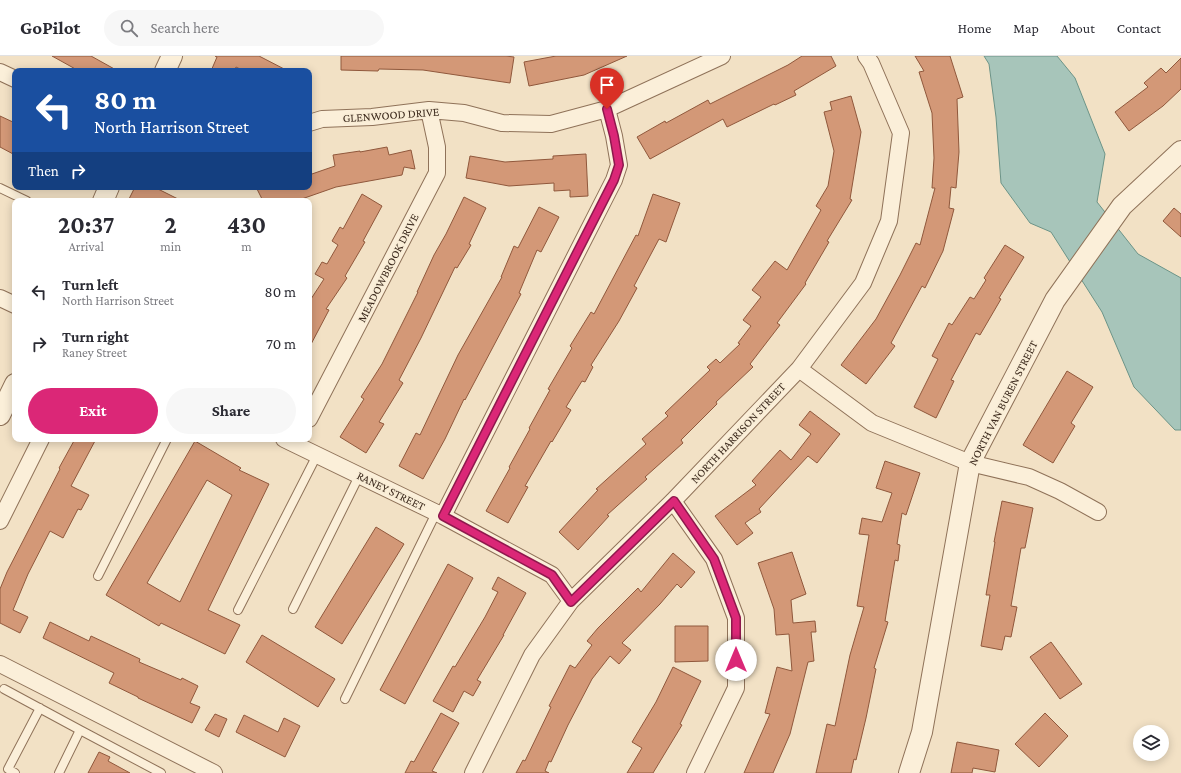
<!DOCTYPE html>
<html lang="en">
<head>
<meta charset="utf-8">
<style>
  body { margin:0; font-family:"Crimson Pro",serif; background:#f7f7f7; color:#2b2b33; height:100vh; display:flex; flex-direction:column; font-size:15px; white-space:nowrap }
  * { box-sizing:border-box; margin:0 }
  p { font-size:13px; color:#7c7c81 }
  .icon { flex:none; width:22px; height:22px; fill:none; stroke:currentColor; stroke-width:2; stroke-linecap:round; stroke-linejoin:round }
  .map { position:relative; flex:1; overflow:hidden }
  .side { position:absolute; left:12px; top:142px; width:300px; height:244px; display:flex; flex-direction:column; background:#fff; border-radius:8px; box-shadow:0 2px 10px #0003 }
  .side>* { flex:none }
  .hud { position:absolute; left:12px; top:12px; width:300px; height:122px; border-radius:8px; box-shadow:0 2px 10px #0003; background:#1a4fa0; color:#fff; overflow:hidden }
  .fabs { position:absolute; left:1133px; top:669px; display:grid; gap:8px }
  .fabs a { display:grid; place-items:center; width:36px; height:36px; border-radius:50%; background:#fff; box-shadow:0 2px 10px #0003; font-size:20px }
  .pin { position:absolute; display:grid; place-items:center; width:34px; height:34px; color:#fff; margin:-41px -17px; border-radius:50% 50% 50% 0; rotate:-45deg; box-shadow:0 0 4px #0007 }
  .pin .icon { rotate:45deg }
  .me { position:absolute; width:44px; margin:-22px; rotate:0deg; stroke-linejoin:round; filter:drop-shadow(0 0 3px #0008) }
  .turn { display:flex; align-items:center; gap:14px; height:84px; padding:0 16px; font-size:18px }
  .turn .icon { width:52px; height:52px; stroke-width:2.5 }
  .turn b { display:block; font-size:28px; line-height:34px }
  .then { display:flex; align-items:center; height:38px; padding:0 16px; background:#0003; gap:8px; font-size:15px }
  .eta { display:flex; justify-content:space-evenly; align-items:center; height:68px; text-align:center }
  .eta b { font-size:24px; font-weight:700; line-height:28px }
  .primary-button { display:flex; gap:8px; margin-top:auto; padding:8px 16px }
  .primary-button a { flex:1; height:46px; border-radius:24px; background:#db2777; color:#fff; font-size:16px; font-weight:700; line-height:46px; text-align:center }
  .primary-button a+a { background:#f7f7f7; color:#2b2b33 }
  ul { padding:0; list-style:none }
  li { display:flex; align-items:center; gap:12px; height:52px; padding:0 16px }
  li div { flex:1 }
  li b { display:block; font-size:15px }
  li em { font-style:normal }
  header { display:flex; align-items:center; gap:24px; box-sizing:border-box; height:56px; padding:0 20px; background:#fff; border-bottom:1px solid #e1e1e2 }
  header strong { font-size:19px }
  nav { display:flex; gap:22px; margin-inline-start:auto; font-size:14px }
  .search { width:280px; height:36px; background:#f7f7f7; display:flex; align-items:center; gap:10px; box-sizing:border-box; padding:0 14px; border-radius:22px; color:#7c7c81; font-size:15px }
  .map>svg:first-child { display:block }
  .water { fill:#a7c5ba; stroke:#6c9488 }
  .building { fill:#d39877; stroke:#90583c; fill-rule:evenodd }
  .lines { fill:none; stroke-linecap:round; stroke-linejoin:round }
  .service-casing { stroke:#8f7259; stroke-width:10 }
  .minor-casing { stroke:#8f7259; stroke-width:18 }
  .tertiary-casing { stroke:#8f7259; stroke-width:22 }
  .service { stroke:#fbefd9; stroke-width:8 }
  .minor { stroke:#fbefd9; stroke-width:16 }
  .tertiary { stroke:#fbefd9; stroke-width:20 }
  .route-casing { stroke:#8e194d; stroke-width:10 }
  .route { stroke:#db2777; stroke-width:7 }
  .labels { text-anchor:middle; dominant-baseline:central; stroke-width:3; stroke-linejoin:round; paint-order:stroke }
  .street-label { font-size:12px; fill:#3d2b1e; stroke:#f8ecd5 }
</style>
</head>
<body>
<header>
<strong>GoPilot</strong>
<div class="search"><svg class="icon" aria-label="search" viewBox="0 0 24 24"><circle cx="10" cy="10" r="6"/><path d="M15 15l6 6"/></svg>Search here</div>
<nav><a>Home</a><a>Map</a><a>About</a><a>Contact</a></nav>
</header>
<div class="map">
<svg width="1181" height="717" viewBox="0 0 1181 717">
  <rect width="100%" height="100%" fill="#f2e1c5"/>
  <path class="water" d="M984,0H1057L1075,22L1105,98L1097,146L1138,198L1181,222V374H1175L1134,331L1102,256L1051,176L1030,167L1001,127L996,61L989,8Z"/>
  <path class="building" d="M52,0H91L118,15H79Z
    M215,0H259L288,15H244L236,11L234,15H211L217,1Z
    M341,0H506L514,1L510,27L423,14L379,13L378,15L341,14Z
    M556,0H627L584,19L529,30L524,6Z
    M802,0H831L836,10L794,35L796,39L775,49L774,48L727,71L723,63L650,103L637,81L665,65L666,67L708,44L710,48L788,9Z
    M915,0H950L963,41L957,43L959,96L956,132L951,131L949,152L954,153L943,195L925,232L922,230L891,287L895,290L866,328L841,309L876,263L900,219L916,187L920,189L935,132H932L934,102L932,57L919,16L924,15Z
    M1181,2V33L1163,50L1129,75L1115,56L1148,31L1144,27L1161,12L1166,17Z
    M851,40L861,76L850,143L852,144L827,185L829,186L805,227L806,228L777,267L780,269L750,308L753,311L716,346L717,348L681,384L683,387L645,421L647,423L607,459L609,460L578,494L559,476L598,434L596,433L646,388L642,383L668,360L665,357L710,314L707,311L716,303L720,307L740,288L738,287L751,270L743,264L761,241L752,234L775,205L787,214L821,154L816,150L828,130L834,95L824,56L832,54L830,46Z
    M0,60L15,67V99L0,91Z
    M387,91L389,99L411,94L415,113L404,111L402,119L336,131L296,145H263L256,131H309V119L335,110L333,99L360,95V96Z
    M586,98L588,140L570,141V134L554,135V127L509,130L466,122L470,100L505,106L553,103V100Z
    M135,131H154L182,145H128Z
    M362,138L382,150L363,185L365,186L345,220L347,222L326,253L329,254L309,292V246L324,223L315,218L322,206L327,208L338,189L332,185L340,171L343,173Z
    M653,138L680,147L666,186L659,183L634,230L637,232L619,265L591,309L593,311L585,326L582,325L566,351L571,354L552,386L551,385L525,430L528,431L508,467L486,455L510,412L509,411L530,373L529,372L550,334L548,333L572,292L570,290L591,256L594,258L636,179L638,180Z
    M464,141L486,152L469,188L471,189L457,212L455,211L421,282L399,324L403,327L379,366L384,368L366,397L340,381L364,343L361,341L382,308L418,236H417L434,199L446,178Z
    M539,151L559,161L541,196L537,194L519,237L521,238L465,344L464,343L445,383L423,423L399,410L416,377L420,379L458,299L502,221H501L514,190L518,192Z
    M1174,152L1181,158V181L1163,165Z
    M1005,189L1024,201L999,242L1001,243L980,279L976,277L951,324L954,325L936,362L914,351L938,303L932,300L949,267L952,269L970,241L974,243L986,224L984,222Z
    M1067,315L1093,331L1071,367L1075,370L1053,407L1023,389Z
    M810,355L840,378L817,407L808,400L759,453L761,456L745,467L753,477L737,489L715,460L756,429L752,425L780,394L791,404L811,378L799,369Z
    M75,383H96L71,430L89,439L81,454L78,453L63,482L50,475L28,518L13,554L28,561L20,577L0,567V533L7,516L60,413L59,412Z
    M195,385L241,412L239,414L269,428L208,554L240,569L225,598L161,567L159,570L106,539ZM207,424L232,439L180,546L147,527Z
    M885,405L920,417L906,459L902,457L897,488L900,489L898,505L895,504L885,565L888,566L874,612L876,613L866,662L856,704L854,703L851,717H816L827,668L835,670L850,599L864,551L857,550L869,479L859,478L862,462L882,466L892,437L876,432Z
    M1002,445L1033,452L1025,492H1021L1011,550L1017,551L1011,581L1005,580L1002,594L981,590L990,539H986L995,486H994Z
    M376,471L404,488L342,588L315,571Z
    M792,496L806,538L791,544L793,567L815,565L816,576H811L814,605L808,606L790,678L773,717H744L770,658L765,657L777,611L792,615L789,578L776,579L774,553L758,507Z
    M673,497L695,516L681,532L677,528L660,548L622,587L631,594L619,608L610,600L592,623L568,669L551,706L549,705L545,715L549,717H516L523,704L525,705L551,651L549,650L570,609L575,612L592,589L587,585L598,572L638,532L641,536Z
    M448,508L473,522L405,648L380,634Z
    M498,521L526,537L503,579H504L477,624L481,626L473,640L464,635L453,656L433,645L453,610L455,611L485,561L498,536L492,533Z
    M50,566L89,585L91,580L140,603L139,606L181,624L182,622L198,630L190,647L200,651L192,667L138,642V641L109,627L114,617L43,582Z
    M675,570H708V605L675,606Z
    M262,579L335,623L318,651L246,606Z
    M1051,586L1082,628L1060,643L1030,601Z
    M673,611L701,625L680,668L682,669L653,717H627L642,692L632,686L656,646Z
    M441,657L459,667L432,715L437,717H405L411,705L414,706Z
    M1045,657L1068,680L1039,711L1015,688Z
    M215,658L227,663L219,681L205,674Z
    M244,659L278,676L284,662L300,670L285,701L236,676Z
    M957,686L999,694L995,716L973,712L972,717H951Z
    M99,696L110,701L108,705L130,717H88Z"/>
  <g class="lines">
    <g class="service-casing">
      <path id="service" d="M0,132L27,145
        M98,520L167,383
        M293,553L359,420
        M238,554L317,399
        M4,633L80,674L59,717
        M345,643L436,457
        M80,674L161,717
        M15,717L8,713L40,652"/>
    </g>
    <g class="minor-casing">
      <path id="minor" d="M0,16L15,23
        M309,67L322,63L372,61L429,54L464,57L502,67L551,68L607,53L722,0
        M0,242L15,249
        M799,313L872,367L970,407L1029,421L1060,435L1098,456
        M309,363L437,117V91L429,54
        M284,383L443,460L552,519L571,545
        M673,445L714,503L736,562V632L695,717
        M443,460L614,124L619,109L614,80L607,53
        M0,465L41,383
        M0,608L214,717
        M473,717L532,599L571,545L673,445L799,313L863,227L889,165L901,77L871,7L866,0"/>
    </g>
    <g class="tertiary-casing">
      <path id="tertiary" d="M165,15L172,0
        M103,145L109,131
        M0,359L15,328
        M909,717L922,676L970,407L1055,244L1122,150L1181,95"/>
    </g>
    <use href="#service" class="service"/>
    <use href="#minor" class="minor"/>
    <use href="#tertiary" class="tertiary"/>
  </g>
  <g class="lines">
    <g class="route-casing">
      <path id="route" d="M607,53L614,80L619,109L614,124L443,460L552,519L571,546L674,445L714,503L736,562V604"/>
    </g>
    <use href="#route" class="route"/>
  </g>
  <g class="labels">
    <g class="street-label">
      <text transform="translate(391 59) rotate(-4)">GLENWOOD DRIVE</text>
      <text transform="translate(388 212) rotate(-63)">MEADOWBROOK DRIVE</text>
      <text transform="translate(1003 347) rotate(-63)">NORTH VAN BUREN STREET</text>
      <text transform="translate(738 377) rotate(-47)">NORTH HARRISON STREET</text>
      <text transform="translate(391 435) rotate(26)">RANEY STREET</text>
    </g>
  </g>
</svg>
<div class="fabs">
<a><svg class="icon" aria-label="layers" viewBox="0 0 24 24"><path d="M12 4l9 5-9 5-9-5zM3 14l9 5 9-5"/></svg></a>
</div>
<div class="pin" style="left:607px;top:53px;background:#d93025"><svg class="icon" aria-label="arrive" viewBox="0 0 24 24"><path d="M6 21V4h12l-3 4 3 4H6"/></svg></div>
<svg class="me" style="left:736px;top:604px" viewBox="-20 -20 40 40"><circle r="19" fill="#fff"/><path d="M0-13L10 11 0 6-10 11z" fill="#db2777"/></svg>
<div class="hud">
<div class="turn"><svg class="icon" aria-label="left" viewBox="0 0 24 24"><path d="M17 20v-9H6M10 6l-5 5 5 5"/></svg><div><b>80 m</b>North Harrison Street</div></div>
<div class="then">Then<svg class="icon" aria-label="right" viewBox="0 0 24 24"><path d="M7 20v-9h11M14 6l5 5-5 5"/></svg></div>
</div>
<section class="side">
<div class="eta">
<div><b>20:37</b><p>Arrival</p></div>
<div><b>2</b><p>min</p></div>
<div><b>430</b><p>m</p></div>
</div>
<ul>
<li><svg class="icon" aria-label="left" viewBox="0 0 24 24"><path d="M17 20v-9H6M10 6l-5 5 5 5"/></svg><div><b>Turn left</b><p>North Harrison Street</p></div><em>80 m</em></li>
<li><svg class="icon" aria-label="right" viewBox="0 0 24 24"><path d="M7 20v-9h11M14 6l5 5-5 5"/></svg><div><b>Turn right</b><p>Raney Street</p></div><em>70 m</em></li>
</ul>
<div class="primary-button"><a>Exit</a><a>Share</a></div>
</section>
</div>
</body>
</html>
